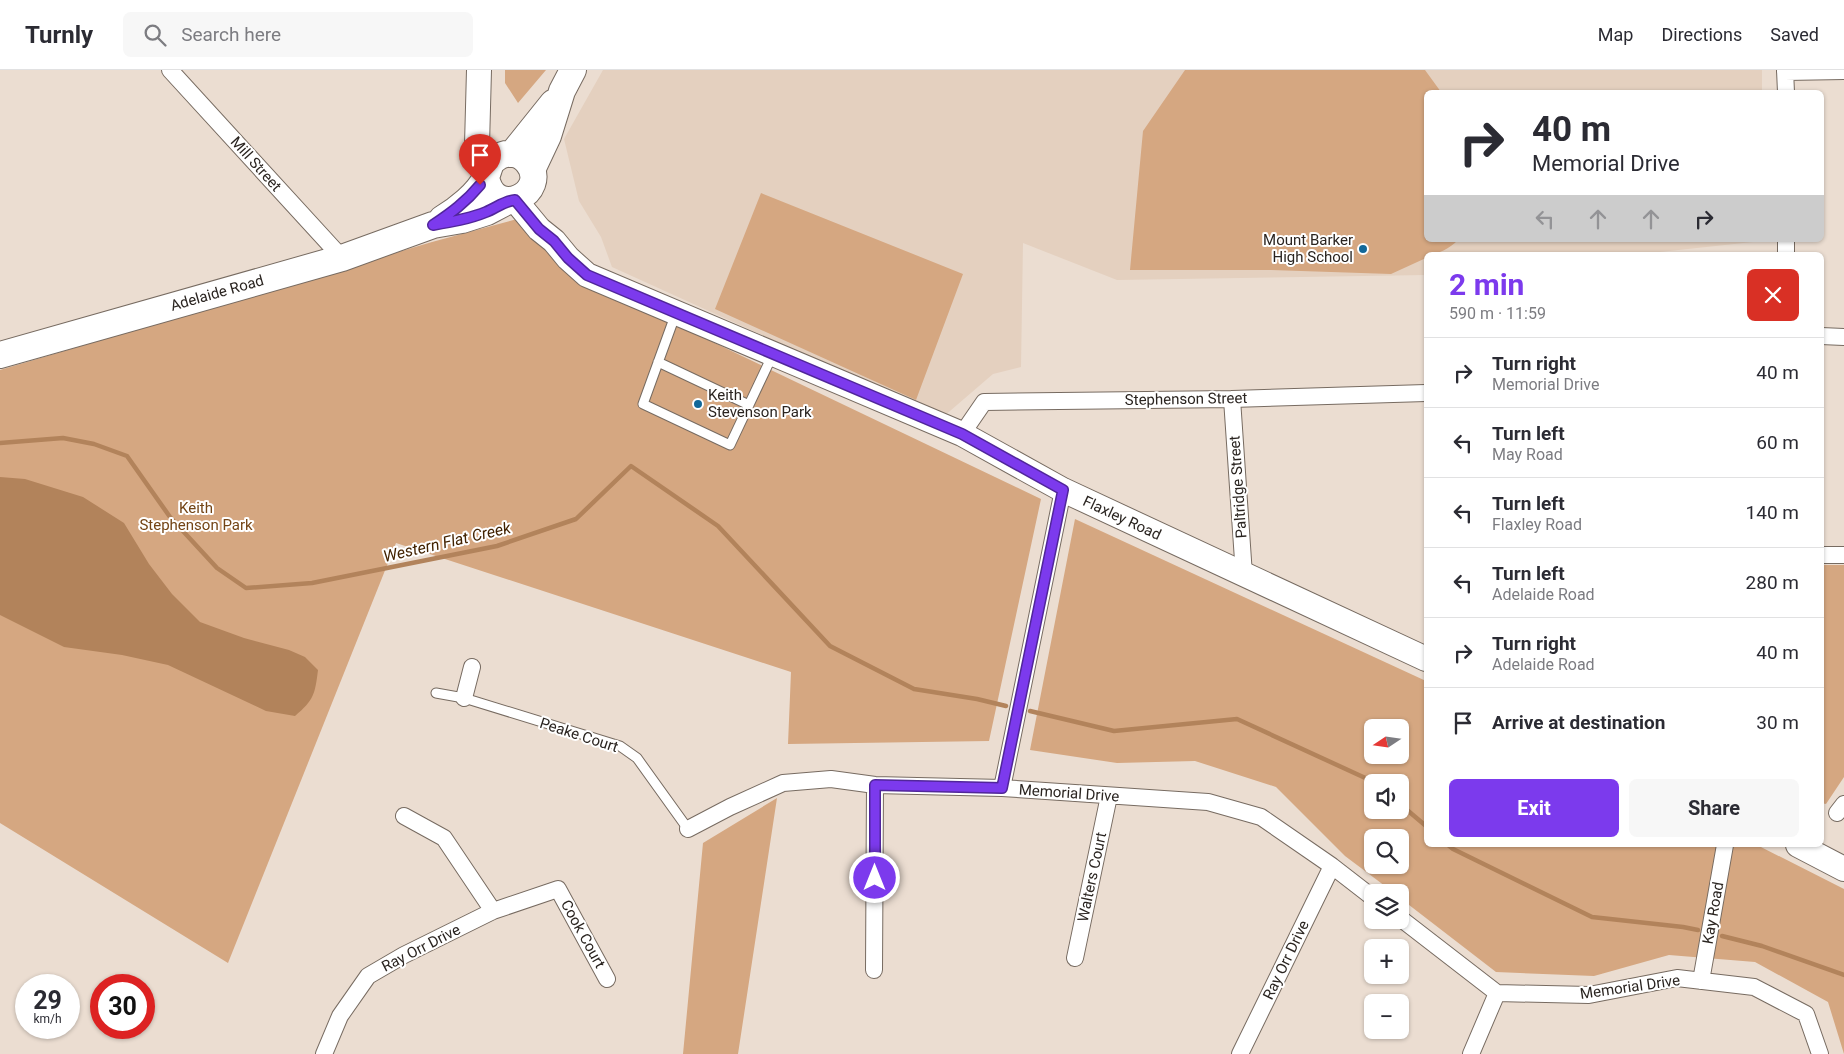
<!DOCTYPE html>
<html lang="en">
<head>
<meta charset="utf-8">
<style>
  body { margin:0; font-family:Roboto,sans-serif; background:#f7f7f7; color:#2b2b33; height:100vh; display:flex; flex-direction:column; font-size:19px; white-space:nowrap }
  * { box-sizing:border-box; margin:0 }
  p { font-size:16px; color:#7c7c81 }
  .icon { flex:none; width:28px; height:28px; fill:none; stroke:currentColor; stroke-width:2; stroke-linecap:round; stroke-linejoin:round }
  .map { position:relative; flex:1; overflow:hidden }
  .details { position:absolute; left:1424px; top:182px; width:400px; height:595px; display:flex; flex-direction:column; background:#fff; border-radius:8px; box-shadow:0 1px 4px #0004 }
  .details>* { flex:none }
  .hud { position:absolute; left:1424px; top:20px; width:400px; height:152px; border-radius:8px; box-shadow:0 1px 4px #0004; background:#fff; color:#2b2b33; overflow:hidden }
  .needle { width:32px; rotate:257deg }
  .controls { position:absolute; left:1364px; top:649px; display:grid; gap:10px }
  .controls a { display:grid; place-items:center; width:45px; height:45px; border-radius:8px; background:#fff; box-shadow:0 1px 4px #0004; font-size:25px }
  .speed { position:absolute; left:15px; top:904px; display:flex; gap:10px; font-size:25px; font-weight:700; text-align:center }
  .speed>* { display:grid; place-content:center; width:65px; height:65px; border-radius:50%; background:#fff; box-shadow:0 1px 4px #0004; line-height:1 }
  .speed small { font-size:12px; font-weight:400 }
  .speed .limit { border:8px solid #d22; background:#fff; color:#111 }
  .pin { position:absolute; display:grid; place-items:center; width:42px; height:42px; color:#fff; margin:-51px -21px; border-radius:50% 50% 50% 0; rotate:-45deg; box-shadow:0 0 5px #0007 }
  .pin .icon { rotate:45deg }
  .me { position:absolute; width:55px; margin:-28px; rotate:0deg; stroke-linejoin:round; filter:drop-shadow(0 0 4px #0008) }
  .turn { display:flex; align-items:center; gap:18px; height:105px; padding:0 25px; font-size:22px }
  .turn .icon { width:65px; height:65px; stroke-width:2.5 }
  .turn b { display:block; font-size:35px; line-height:42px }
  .lanes { display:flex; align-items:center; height:48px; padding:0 25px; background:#0003; justify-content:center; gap:25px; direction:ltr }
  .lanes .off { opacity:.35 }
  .round { display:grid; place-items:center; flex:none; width:52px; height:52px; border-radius:8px; background:#f7f7f7 }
  .headline { display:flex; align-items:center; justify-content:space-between; height:85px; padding:0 25px }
  h1 { font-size:30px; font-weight:700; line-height:38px; color:#7c3aed }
  .action { display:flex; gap:10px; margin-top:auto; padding:10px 25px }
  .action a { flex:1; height:58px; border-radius:8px; background:#7c3aed; color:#fff; font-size:20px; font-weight:700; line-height:58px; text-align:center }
  .action a+a { background:#f7f7f7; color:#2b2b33 }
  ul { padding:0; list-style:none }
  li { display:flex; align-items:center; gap:15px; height:70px; padding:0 25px; border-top:1px solid #e1e1e2 }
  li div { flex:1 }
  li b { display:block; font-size:19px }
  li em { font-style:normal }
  header { display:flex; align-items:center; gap:30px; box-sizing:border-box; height:70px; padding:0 25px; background:#fff; border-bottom:1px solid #e1e1e2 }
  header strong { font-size:24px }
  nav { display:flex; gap:28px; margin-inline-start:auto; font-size:18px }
  .search { width:350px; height:45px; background:#f7f7f7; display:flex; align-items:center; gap:12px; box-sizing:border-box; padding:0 18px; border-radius:8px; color:#7c7c81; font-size:19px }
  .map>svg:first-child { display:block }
  .built { fill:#e4d0bf }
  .green { fill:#d5a781; fill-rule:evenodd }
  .water { fill:#b2835b }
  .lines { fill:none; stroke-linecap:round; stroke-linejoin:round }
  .stream { stroke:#b2835b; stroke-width:4.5 }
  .service-casing { stroke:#776b61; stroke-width:11 }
  .minor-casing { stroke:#776b61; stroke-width:18 }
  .secondary-casing { stroke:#776b61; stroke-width:26 }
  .primary-casing { stroke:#776b61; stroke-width:28 }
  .service { stroke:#fff; stroke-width:9 }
  .minor { stroke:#fff; stroke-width:16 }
  .secondary { stroke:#fff; stroke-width:24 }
  .primary { stroke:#fff; stroke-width:26 }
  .route-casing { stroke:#51269a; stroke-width:12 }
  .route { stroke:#7c3aed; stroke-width:9 }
  .poi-dot { fill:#126899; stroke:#fff; stroke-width:2 }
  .labels { text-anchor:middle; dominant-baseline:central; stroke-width:4; stroke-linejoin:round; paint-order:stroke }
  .street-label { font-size:15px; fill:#2a2420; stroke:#fff }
  .poi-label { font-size:15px; fill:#2a2420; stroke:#fff; text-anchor:end }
  .park-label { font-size:15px; fill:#734415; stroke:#fff }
  .water-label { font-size:16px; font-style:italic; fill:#422201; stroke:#fff }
</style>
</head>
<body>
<header>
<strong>Turnly</strong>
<div class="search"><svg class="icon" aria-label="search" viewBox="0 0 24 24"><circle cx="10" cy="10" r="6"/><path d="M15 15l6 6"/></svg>Search here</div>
<nav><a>Map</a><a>Directions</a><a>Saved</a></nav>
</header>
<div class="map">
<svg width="1844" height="984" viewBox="0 0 1844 984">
  <rect width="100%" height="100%" fill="#ebddd1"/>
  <path class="built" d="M603,0H1762V22H1426V170L1762,171L1632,185H1426V205L1117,210L1023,173L1021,297L993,304L943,347L612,197L601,167L579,131L564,69Z"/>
  <path class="green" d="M505,0H546L518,33L505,13Z
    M1185,0H1425L1441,22H1426V170H1458C1450,178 1438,185 1426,185V188L1391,204L1271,200H1130L1143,61Z
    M761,123L963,204L916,330L715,239Z
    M517,149L566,202L1041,429L989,671L788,674L791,602L396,473L228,893L0,753V300L432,172Z
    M1075,449L1426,611V775H1757L1844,819V984L1828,932L1755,892L1669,885L1594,906L1496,902L1400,828V822H1393L1345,786L1276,717L1195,691L1117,693L1030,680ZM1372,658H1400V685H1372ZM1372,712H1400V740H1372ZM1372,768H1400V795H1372Z
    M1821,495H1844V707L1826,734L1821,733Z
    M777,728L738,984H683L703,773Z"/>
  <path class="water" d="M0,407L25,409L83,427L124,453L149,494L172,524L200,552L244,568L289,580L305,587L318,600C315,624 314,630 295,646L266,641L168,595L122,585L64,577L0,545Z"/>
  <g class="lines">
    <path class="stream" d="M0,373L63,368L94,374L127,386L170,447L217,498L246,518L312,513L497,476L576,449L631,396L718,456L830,576L914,619L977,629L1006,636
      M1030,641L1114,661L1237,649L1374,712
      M1400,734L1426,756
      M1448,775L1453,779L1592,847L1683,857L1698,860
      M1722,866L1762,876L1844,905"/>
    <g class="service-casing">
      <path id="service" d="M676,243L643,334L730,375L773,284
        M658,292L749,335
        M436,623L464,628L620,676L637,688L688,759"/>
    </g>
    <g class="minor-casing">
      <path id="minor" d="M170,0L342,188
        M1785,0L1786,22
        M1785,2L1844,1
        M1786,170V185
        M1821,266L1844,267
        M1232,329L1244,505
        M962,364L984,332L1232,329L1426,323
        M1821,485H1844
        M464,628L472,597
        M1002,718L1063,420
        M1837,743L1844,734
        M404,746L444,768L493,841
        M688,759L730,737L783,713L831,709L875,715L1002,718L1208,732L1261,747L1332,796L1372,827
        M1400,848L1497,923L1589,925L1677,908L1754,917L1806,944L1820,984
        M1075,888L1109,726
        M874,900L875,715
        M1701,911L1725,775
        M324,984L340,946L368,906L404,885L493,841L558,819L607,909
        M1240,984L1332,796
        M1471,984L1497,923"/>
    </g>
    <g class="secondary-casing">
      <path id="secondary" d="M479,0L477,75L481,90L488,100
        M515,130L539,159L554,171L568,188L587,205L962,364L1063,420L1426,589
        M1798,775L1844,799"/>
    </g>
    <g class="primary-casing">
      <path id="primary" d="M512,84L553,33
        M532,100L548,66L562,21L573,0
        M442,149C457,140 478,124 486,107C489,101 489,94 494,90C499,86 506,83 512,84C519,84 524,88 528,93C551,122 494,152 486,107
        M0,285L342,188L433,155L462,150L487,142L508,131"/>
    </g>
    <use href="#service" class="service"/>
    <use href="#minor" class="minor"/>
    <use href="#secondary" class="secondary"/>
    <use href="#primary" class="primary"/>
  </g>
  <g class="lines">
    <g class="route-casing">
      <path id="route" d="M480,115C466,132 451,143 433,155C451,152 469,149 486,142C496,138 504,131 515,130L539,159L554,171L568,188L587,205L962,364L1063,420L1002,718L875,715V808"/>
    </g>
    <use href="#route" class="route"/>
  </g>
  <g class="poi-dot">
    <circle cx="1363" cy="179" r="5"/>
    <circle cx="698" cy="334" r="5"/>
  </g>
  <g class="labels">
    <g class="street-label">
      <text transform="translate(256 94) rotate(48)">Mill Street</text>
      <text transform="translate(217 223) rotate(-16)">Adelaide Road</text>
      <text transform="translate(1186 329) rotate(-1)">Stephenson Street</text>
      <text transform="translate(1238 417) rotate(-94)">Paltridge Street</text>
      <text transform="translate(1122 448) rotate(25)">Flaxley Road</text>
      <text transform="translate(579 665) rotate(18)">Peake Court</text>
      <text transform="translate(1069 723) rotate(4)">Memorial Drive</text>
      <text transform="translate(1092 807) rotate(-78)">Walters Court</text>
      <text transform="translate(1713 843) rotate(-80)">Kay Road</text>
      <text transform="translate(583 864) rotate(61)">Cook Court</text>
      <text transform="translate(421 878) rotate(-27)">Ray Orr Drive</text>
      <text transform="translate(1286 890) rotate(-64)">Ray Orr Drive</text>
      <text transform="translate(1630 917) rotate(-8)">Memorial Drive</text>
    </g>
    <g class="poi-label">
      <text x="1353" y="170">Mount Barker<tspan x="1353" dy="17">High School</tspan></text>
      <text x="708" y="325" text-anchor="start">Keith<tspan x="708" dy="17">Stevenson Park</tspan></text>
    </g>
    <g class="park-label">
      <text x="196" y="438">Keith<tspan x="196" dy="17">Stephenson Park</tspan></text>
    </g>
    <g class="water-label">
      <text transform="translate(447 472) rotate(-13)">Western Flat Creek</text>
    </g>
  </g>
</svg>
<div class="controls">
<a><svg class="needle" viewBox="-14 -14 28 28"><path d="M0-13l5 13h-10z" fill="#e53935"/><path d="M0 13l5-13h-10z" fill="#7c7c81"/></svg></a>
<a><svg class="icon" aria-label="sound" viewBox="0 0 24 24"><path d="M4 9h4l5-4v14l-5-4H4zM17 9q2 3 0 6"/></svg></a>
<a><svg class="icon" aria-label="search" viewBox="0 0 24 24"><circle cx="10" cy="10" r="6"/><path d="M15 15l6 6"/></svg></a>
<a><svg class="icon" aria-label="layers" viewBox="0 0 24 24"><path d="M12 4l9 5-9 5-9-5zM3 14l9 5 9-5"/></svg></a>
<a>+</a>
<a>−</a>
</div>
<div class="speed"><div>29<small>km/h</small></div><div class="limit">30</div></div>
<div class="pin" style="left:480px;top:115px;background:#d93025"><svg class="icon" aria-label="arrive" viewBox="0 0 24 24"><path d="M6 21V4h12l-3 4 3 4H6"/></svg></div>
<svg class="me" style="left:875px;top:808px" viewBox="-20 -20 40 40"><circle r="17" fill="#7c3aed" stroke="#fff" stroke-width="3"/><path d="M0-11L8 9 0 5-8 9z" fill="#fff"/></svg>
<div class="hud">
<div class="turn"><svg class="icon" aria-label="right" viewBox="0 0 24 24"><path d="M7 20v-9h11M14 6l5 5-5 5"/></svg><div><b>40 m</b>Memorial Drive</div></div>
<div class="lanes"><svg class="icon off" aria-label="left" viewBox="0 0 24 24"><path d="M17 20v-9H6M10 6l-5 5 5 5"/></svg><svg class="icon off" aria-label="ahead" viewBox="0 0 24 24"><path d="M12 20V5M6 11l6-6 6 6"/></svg><svg class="icon off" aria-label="ahead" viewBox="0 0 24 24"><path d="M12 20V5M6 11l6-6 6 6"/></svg><svg class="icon" aria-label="right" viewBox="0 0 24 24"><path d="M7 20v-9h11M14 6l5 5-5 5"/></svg></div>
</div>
<section class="details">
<div class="headline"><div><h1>2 min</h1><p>590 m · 11:59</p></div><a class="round" style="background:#d93025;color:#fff"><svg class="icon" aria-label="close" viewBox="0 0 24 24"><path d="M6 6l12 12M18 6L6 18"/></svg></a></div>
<ul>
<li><svg class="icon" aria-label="right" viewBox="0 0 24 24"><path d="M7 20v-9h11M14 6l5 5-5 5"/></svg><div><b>Turn right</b><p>Memorial Drive</p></div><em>40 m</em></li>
<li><svg class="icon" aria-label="left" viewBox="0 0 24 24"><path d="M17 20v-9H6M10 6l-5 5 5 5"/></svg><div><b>Turn left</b><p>May Road</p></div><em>60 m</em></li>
<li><svg class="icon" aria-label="left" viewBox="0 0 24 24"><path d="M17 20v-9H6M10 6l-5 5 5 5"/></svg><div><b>Turn left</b><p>Flaxley Road</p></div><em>140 m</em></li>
<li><svg class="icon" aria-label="left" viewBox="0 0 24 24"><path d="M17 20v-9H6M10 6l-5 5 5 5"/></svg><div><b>Turn left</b><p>Adelaide Road</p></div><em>280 m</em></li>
<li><svg class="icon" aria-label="right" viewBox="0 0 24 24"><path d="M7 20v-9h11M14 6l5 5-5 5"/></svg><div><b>Turn right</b><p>Adelaide Road</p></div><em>40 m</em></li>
<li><svg class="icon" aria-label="arrive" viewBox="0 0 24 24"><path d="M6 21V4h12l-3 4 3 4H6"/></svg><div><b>Arrive at destination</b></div><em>30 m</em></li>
</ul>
<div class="action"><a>Exit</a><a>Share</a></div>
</section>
</div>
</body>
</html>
